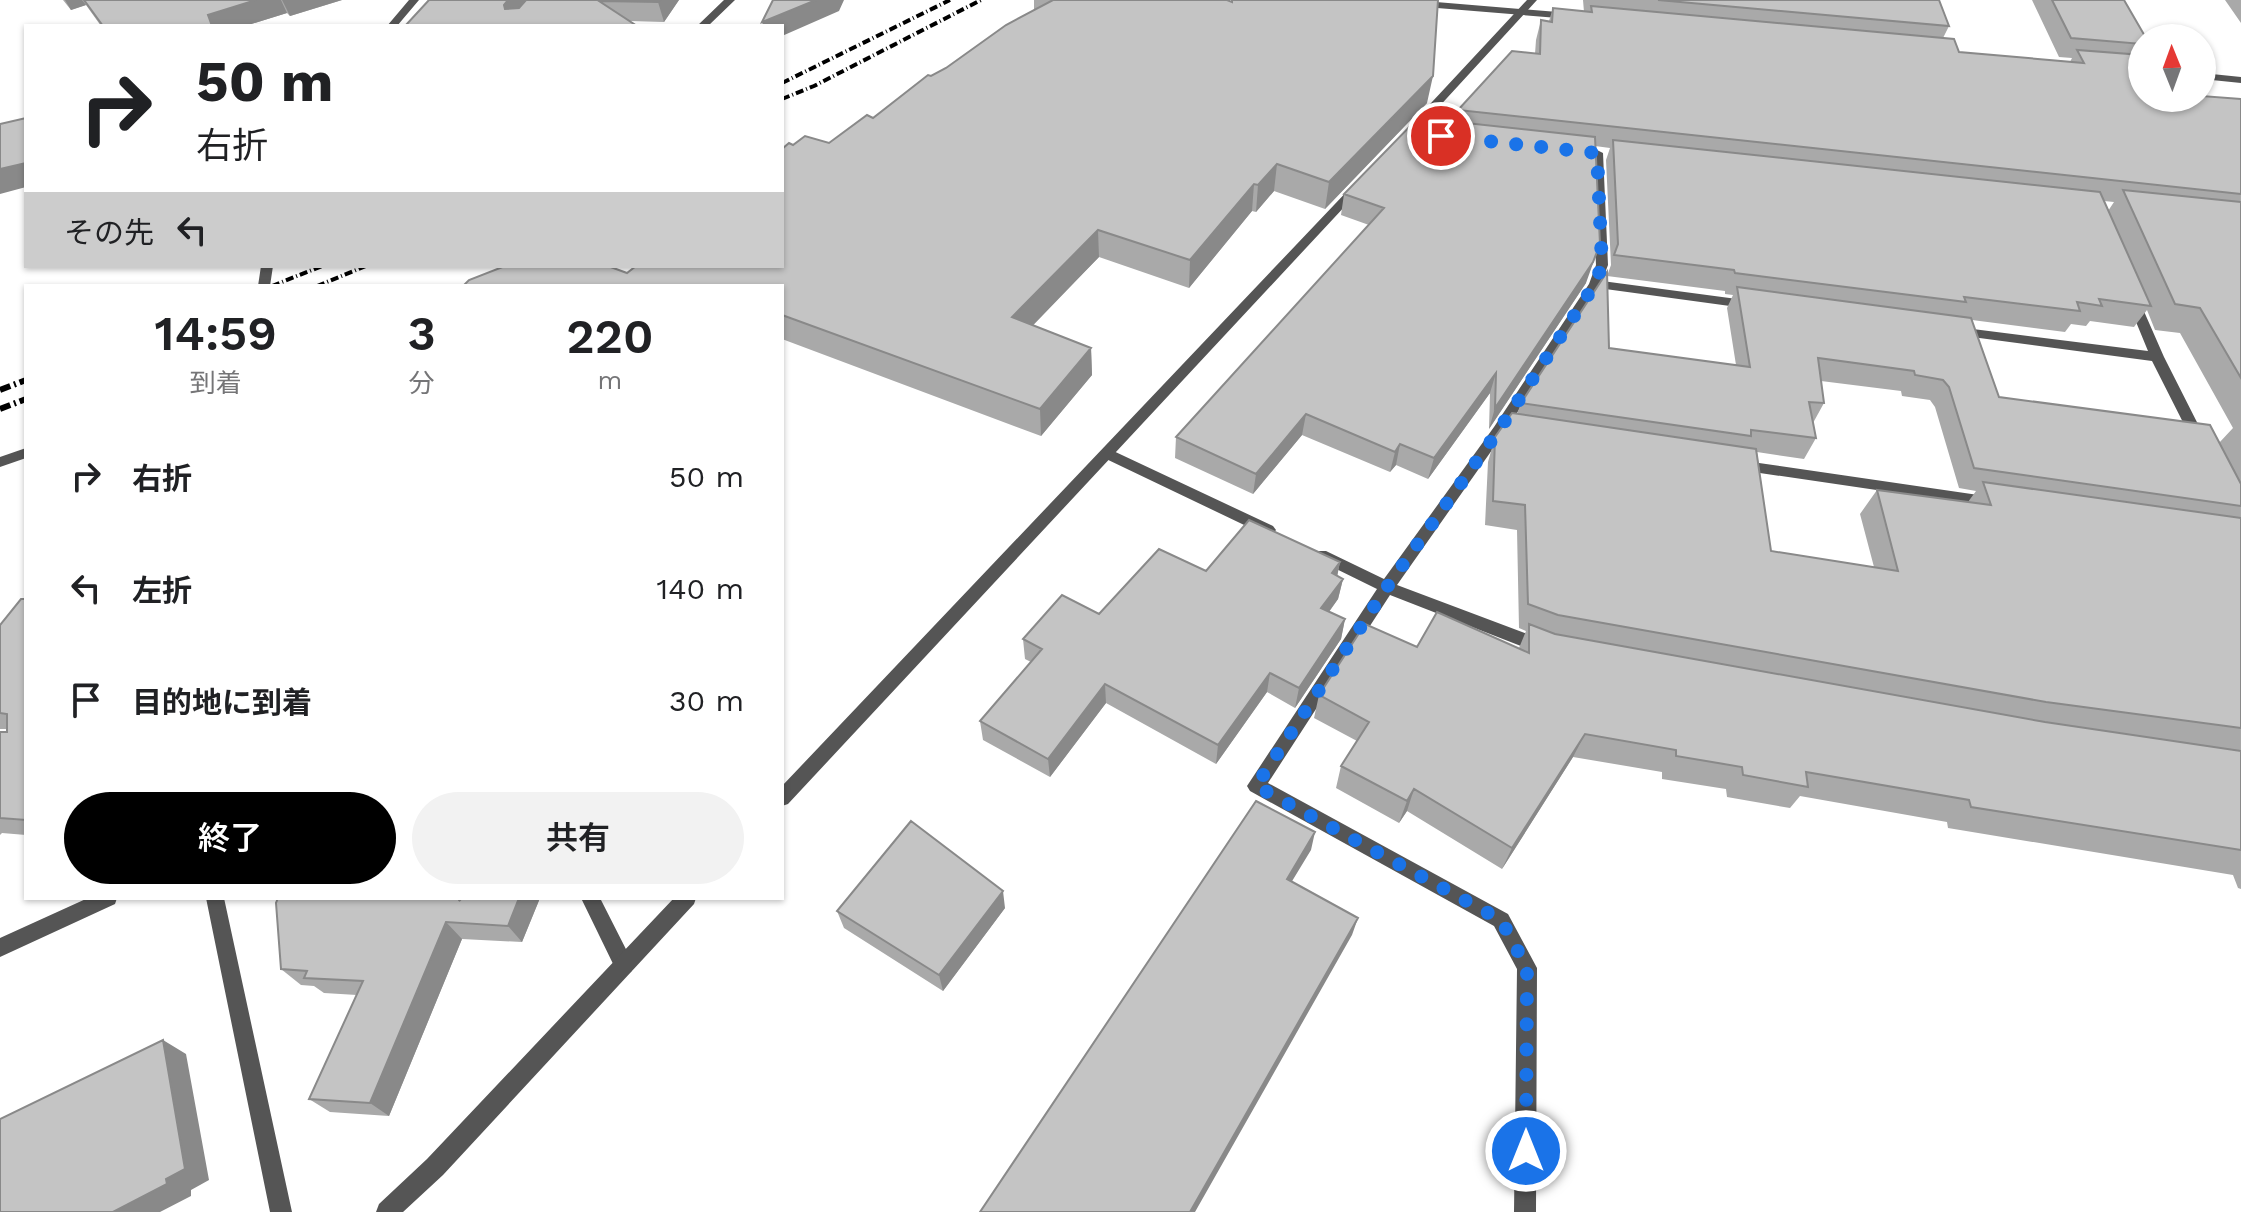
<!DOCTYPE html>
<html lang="ja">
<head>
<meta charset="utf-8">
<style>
  body { margin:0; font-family:"Work Sans","Noto Sans JP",sans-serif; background:#f2f2f2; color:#202124; height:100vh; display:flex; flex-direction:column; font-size:30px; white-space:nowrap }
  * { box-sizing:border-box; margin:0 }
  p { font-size:26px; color:#757577 }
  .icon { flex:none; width:44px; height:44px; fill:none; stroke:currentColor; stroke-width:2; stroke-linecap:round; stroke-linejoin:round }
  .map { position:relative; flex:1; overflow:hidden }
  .sheet { position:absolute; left:24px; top:284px; width:760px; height:616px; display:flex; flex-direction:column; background:#fff; border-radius:0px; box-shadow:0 2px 6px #0004 }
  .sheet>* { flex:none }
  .top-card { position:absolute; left:24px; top:24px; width:760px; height:244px; border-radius:0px; box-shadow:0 2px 6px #0004; background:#fff; color:#202124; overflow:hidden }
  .needle { width:52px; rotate:359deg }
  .controls { position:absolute; left:2128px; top:24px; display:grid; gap:16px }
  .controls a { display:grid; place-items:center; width:88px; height:88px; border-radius:50%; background:#fff; box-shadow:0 2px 6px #0004; font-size:40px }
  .pin { position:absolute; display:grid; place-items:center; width:68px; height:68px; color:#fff; margin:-34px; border:4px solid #fff; border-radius:50%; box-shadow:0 2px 8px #0007 }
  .me { position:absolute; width:88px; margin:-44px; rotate:0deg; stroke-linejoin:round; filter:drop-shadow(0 0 6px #0008) }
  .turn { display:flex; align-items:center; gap:28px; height:168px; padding:0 40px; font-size:36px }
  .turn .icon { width:104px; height:104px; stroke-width:2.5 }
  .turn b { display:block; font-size:56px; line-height:68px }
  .then { display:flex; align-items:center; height:76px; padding:0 40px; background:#0003; gap:16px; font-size:30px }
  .eta { display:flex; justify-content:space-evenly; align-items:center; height:136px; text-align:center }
  .eta b { font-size:48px; font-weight:600; line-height:56px }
  .button { display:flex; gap:16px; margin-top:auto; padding:16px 40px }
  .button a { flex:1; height:92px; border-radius:48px; background:#000; color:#fff; font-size:32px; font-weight:600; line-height:92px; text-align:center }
  .button a+a { background:#f2f2f2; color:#202124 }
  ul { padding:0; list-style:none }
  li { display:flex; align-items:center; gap:24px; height:112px; padding:0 40px }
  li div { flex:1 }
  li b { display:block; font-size:30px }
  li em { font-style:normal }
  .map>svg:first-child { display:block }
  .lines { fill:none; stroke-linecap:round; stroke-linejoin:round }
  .service { fill:#555; fill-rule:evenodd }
  .minor { fill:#555; fill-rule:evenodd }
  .tertiary { fill:#555; fill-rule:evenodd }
  .rail-far1 { stroke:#000; stroke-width:4; stroke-dasharray:8 3 1 3; stroke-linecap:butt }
  .rail { stroke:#000; stroke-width:6; stroke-dasharray:11 4 2 4; stroke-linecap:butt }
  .wall { fill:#a9a9a9; fill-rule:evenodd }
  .shaded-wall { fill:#898989 }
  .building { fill:#c4c4c4; stroke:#898989; stroke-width:2 }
  .route { stroke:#1a73e8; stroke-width:14; stroke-dasharray:0 25.2 }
</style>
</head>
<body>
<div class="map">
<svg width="2241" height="1212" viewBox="0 0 2241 1212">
  <rect width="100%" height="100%" fill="#fff"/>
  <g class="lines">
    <path class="service" d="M26,448V458L0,467V457Z"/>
    <path class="minor" d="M724,0H735L708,26H697Z
      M1371,0H1412L1570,13L1575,16L1570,19L1376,3Z
      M2202,73L2241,77V83L2202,79Z
      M1597,150L1603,153L1608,265L1602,281L1752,301L1758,305L1752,309L1598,288L1504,433L1397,585L1546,641L1548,646L1546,651H1534L1390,595L1268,783L1508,914L1537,968L1536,1212H1514L1517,969L1494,926L1250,791L1247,786L1377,589L1316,559L1313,555L1316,551H1326L1384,579L1494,427L1589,284L1596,265L1591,153Z
      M2133,296L2139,300L2164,357L2207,442L2205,446H2195L2152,361L1957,335L1950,331L1957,327L2148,351L2127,300Z
      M1107,448L1273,526L1276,530L1273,534H1263L1102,457L1100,453Z
      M1738,460L1992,497L1999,502L1992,507L1733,469L1731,465L1733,461Z
      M88,898H117L115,904L0,957V938Z
      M581,898H600L634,965L631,972L624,974L617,972Z"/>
    <path class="tertiary" d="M409,0H419L397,26H387Z
      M1527,0H1537L1413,135H1405V131Z
      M1357,183L1363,187L1361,189L788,804L782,806V786L1353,185Z
      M261,266H273L270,286H258Z
      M206,898H224L292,1212H270Z
      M674,898H696L694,904L443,1175L403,1212H376L379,1204L427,1159Z"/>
    <path class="rail-far1" d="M782,83L950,0
      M782,99L814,86L981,0
      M272,286L322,266
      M317,286L366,266"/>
    <path class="rail" d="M0,390L26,380
      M0,409L26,399"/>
  </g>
  <path class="wall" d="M63,0H342L290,16L287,13L245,26H101L86,5L71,10Z
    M429,0H679L664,22L629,21Z
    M1034,0H1227L1427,103L1325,209L1274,191L1256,212L1252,211L1189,288L1099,257L1032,325L1091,348L1092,375L1041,436L782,339V286L627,273L782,266L793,145L829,143L873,118L931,76L946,68L1034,10Z
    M1583,0H1939L1949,26L1943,38L1959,52L2070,62L2072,58L2059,57L2032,0H2124L2142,38V98L2241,99V889L2238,888L2233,875L1948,828L1947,822L1800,796L1790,808L1727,797L1726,789L1662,779V772L1573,757L1502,869L1407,811L1399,823L1336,788L1341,766L1357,741L1314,718L1319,695L1417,647L1519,648L1526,631L1519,628L1517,530L1485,525L1488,462L1495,437L1517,414L1521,403L1609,348L1736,365L1727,308L1733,295L1725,294V291L1607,276L1611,265L1606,160L1610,148L1595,146L1586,283L1489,429L1490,393L1428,479L1396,465L1390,472L1302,435L1253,494L1175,458L1176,437L1369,225L1341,215L1344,194L1427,144L1455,122L1458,110L1535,54L1536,40L1541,20L1549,21L1553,8L1584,12ZM2104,201L2114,202L2108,211ZM2147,310L2155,330L2180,333L2233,428L2219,443L1999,397L1972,320L2065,332L2071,324L2086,326L2090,321L2134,327ZM1821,381L1901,391L1902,396L1930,400L1935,407L1959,488L1976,491L1968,502L1877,490L1860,514L1874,567L1771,551L1757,452L1804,459L1816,438L1813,423L1824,403Z
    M2225,0H2241V23Z
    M1340,562L1337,576L1343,579L1338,599L1329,612L1345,619L1341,639L1295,708L1267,692L1216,764L1106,703L1050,777L983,740L980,721L1031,662L1025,659L1023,639L1099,614L1206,571Z
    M26,599V835L2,833L0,835V732H7V729H0V625Z
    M540,898L522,942L462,939L389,1116L330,1112L309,1099L357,995L324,993L314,986L301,985L281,969L276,903Z
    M1005,908L943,991L844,928L837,911Z"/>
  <path class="shaded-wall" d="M65,0H82L86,5L71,10Z
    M256,0H281L287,13L245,26H212L208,15Z
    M282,0H342L290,16Z
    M508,0H532L512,24L505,9L504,5Z
    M660,0H679L664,22L658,2Z
    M816,0H844L839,11L782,36V26H763L762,22Z
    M1433,76L1427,103L1325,209L1329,182Z
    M26,163V187L0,194V169Z
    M1277,164L1274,191L1256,212L1258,185Z
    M1254,184L1252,211L1189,288L1190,260Z
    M1098,230L1099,257L1014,345L1012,317Z
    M1600,244L1586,283L1489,429L1495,408Z
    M1091,348L1092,375L1041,436L1040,409Z
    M1496,373L1490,393L1428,479L1434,458Z
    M1306,414L1302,435L1253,494L1256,474Z
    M1400,444L1396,465L1390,472L1395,452Z
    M1340,562L1336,582L1332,573Z
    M1343,579L1338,599L1317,628L1321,608Z
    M1345,619L1341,639L1295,708L1299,688Z
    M1270,673L1267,692L1216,764L1218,745Z
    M1105,684L1106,703L1050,777L1048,759Z
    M1585,734L1573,757L1502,869L1512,848Z
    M1414,789L1407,811L1399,823L1407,801Z
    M1315,832L1311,850L1283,896L1287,879Z
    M1003,891L1005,908L943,991L939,975Z
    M519,898H540L522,942L508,926Z
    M1358,918L1352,935L1195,1212H1190Z
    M446,922L462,939L389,1116L370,1103Z
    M163,1040L186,1054L209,1180L191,1190V1196L160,1212H113L166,1179Z"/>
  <path class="building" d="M84,0H256L208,15L212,26H103Z
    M429,0H508L504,5L505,9L519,8L526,0H660L658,2L599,1L637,26H405Z
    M773,0H816L762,22Z
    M1053,0H1227L1232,2V0H1438L1433,76L1329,182L1277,164L1258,185L1254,184L1190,260L1098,230L1012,317L1091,348L1040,409L782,315V286H463L469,280L505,266H608L627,273L636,266H782V149L789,143L793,145L805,136L829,143L867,115L873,118L928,75L931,76L946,68L1006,25Z
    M1658,0H1939L1949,26Z
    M2052,0H2124L2146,38H2142V44L2071,38Z
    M1591,6L1954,39L1959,52L2084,63L2077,50L2142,55V98H2202V96L2241,99V194L1458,110L1512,51L1540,54L1541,20L1552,22L1553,8L1592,12Z
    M26,118V163L0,169V124Z
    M1418,118L1429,119L1427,144L1448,121L1595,137L1600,244L1593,262L1495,408L1496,373L1434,458L1400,444L1395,452L1306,414L1256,474L1176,437L1384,208L1344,194Z
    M1613,140L2100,192L2151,306L2099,299L2102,306L2077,302L2080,311L1964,297L1966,302L1735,273L1734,270L1614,255L1618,244Z
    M2123,190L2241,202V378L2200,308L2175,304Z
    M1607,272L1609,348L1750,367L1737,287L1971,318L1999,397L2210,425L2241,484V506L1974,468L1949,387L1943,380L1915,375L1914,371L1818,358L1824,403L1809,402L1816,438L1751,430V436L1521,403Z
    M1512,413L1756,449L1771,551L1898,571L1877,490L1991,505L1983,482L2241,518V728L2046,702L1558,615L1528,604L1525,505L1493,501L1495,437Z
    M1249,520L1340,562L1332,573L1343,579L1321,608L1345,619L1299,688L1270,673L1218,745L1105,684L1048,759L980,721L1042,649L1023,639L1062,595L1099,614L1159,549L1206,571Z
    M21,599H26V820L0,818V732H7V714L0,713V625Z
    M1437,612L1529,653V624L1555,634L2045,722L2241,751V850L1971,807L1969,800L1806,772L1808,787L1743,775L1742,767L1676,756V750L1585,734L1512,848L1414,789L1407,801L1341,766L1369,722L1319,695L1365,624L1417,647Z
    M1256,801L1315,832L1287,879L1358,918L1190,1212H980Z
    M911,821L1003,891L939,975L837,911Z
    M278,898H460L459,901L462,898H519L508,926L446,922L370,1103L309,1099L363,981L304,978L307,971L281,969L276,903Z
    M163,1040L185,1169L166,1179L167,1184L113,1212H0V1119Z"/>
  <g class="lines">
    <path class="route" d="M1441,136L1597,153L1602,265L1595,284L1499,430L1387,587L1256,786L1501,920L1527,968L1526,1151"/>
  </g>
</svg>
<div class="controls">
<a><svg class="needle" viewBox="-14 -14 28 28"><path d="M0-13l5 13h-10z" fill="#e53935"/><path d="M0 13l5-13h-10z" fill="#757577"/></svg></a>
</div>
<div class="pin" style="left:1441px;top:136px;background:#d93025"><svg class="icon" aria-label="arrive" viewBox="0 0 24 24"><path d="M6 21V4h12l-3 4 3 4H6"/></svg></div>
<svg class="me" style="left:1526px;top:1151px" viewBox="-20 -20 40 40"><circle r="17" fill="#1a73e8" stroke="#fff" stroke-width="3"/><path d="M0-11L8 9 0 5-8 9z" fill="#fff"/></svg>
<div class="top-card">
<div class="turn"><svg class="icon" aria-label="right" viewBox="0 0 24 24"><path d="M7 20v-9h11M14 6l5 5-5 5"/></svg><div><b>50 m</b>右折</div></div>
<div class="then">その先<svg class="icon" aria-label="left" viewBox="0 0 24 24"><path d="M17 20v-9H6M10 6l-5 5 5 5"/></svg></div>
</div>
<section class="sheet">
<div class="eta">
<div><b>14:59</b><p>到着</p></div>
<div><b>3</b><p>分</p></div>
<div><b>220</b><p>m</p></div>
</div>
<ul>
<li><svg class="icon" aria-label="right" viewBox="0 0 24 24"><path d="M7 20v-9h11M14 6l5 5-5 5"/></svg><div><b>右折</b></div><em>50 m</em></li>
<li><svg class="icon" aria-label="left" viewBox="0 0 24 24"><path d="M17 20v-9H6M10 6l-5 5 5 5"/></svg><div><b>左折</b></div><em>140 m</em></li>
<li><svg class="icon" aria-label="arrive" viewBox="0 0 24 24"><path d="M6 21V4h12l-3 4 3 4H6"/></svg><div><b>目的地に到着</b></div><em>30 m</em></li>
</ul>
<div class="button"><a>終了</a><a>共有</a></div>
</section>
</div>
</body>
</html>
